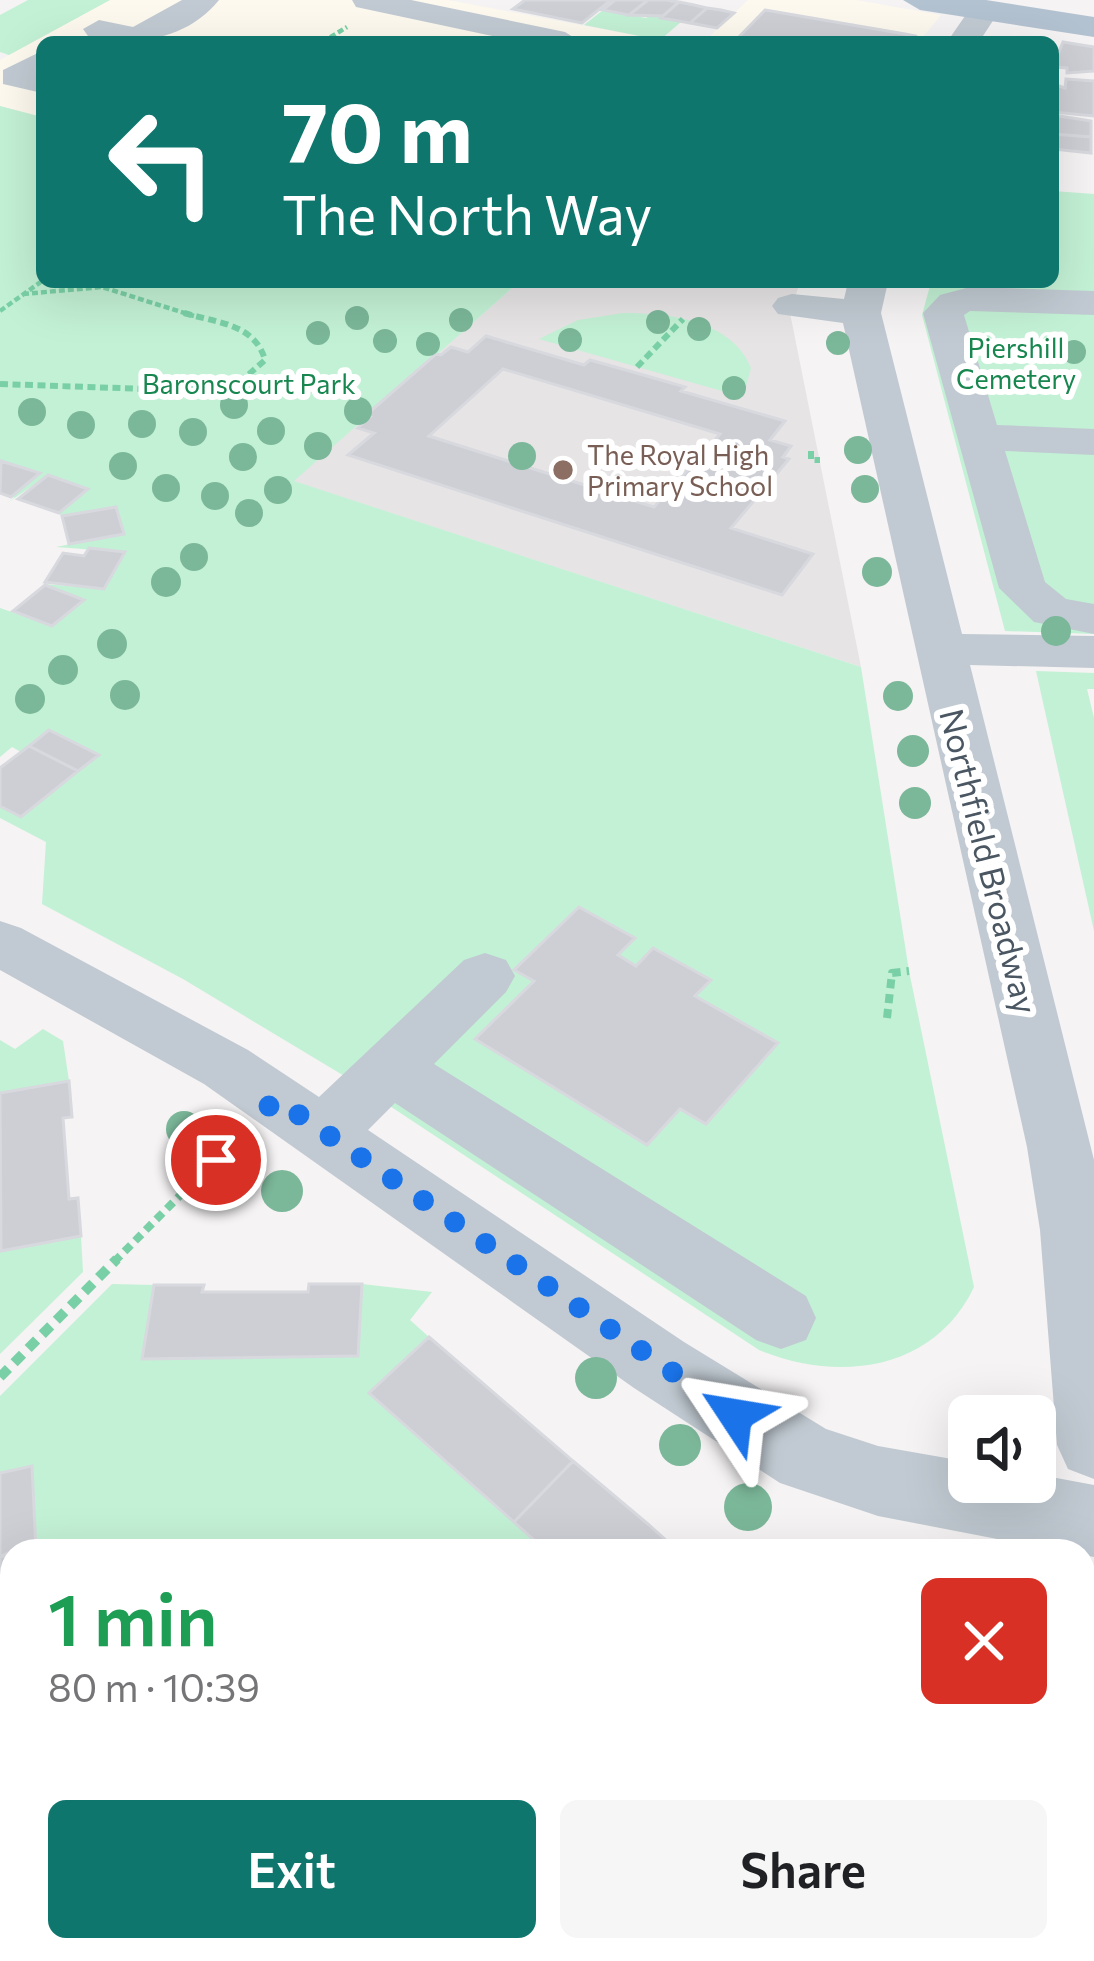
<!DOCTYPE html>
<html lang="en">
<head>
<meta charset="utf-8">
<style>
  body { margin:0; font-family:Commissioner,sans-serif; background:#f6f6f6; color:#202124; height:100vh; display:flex; flex-direction:column; font-size:45px; white-space:nowrap }
  * { box-sizing:border-box; margin:0 }
  p { font-size:39px; color:#757577 }
  .icon { flex:none; width:66px; height:66px; fill:none; stroke:currentColor; stroke-width:2; stroke-linecap:round; stroke-linejoin:round }
  .map { position:relative; flex:1; overflow:hidden }
  .panel { position:absolute; left:0px; top:1539px; width:1095px; height:423px; display:flex; flex-direction:column; background:#fff; border-radius:36px 36px 0 0; box-shadow:0 12px 48px #0002 }
  .panel>* { flex:none }
  .hud { position:absolute; left:36px; top:36px; width:1023px; height:252px; border-radius:18px; box-shadow:0 12px 48px #0002; background:#0f766e; color:#fff; overflow:hidden }
  .fabs { position:absolute; left:948px; top:1395px; display:grid; gap:24px }
  .fabs a { display:grid; place-items:center; width:108px; height:108px; border-radius:18px; background:#fff; box-shadow:0 12px 48px #0002; font-size:60px }
  .pin { position:absolute; display:grid; place-items:center; width:102px; height:102px; color:#fff; margin:-51px; border:6px solid #fff; border-radius:50%; box-shadow:0 3px 12px #0007 }
  .me { position:absolute; width:132px; margin:-66px; rotate:303deg; stroke-linejoin:round; filter:drop-shadow(0 0 9px #0008) }
  .turn { display:flex; align-items:center; gap:42px; height:252px; padding:0 48px; font-size:54px }
  .turn .icon { width:156px; height:156px; stroke-width:2.5 }
  .turn b { display:block; font-size:84px; line-height:102px }
  .round { display:grid; place-items:center; flex:none; width:126px; height:126px; border-radius:18px; background:#f6f6f6 }
  .head { display:flex; align-items:center; justify-content:space-between; height:204px; padding:0 48px }
  h1 { font-size:72px; font-weight:600; line-height:90px; color:#1e9e55 }
  .primary-button { display:flex; gap:24px; margin-top:auto; padding:24px 48px }
  .primary-button a { flex:1; height:138px; border-radius:18px; background:#0f766e; color:#fff; font-size:48px; font-weight:600; line-height:138px; text-align:center }
  .primary-button a+a { background:#f6f6f6; color:#202124 }
  .map>svg:first-child { display:block }
  .commercial { fill:#fdf9ef }
  .education { fill:#e6e4e5 }
  .green { fill:#c3f1d5 }
  .building { fill:#cdcfd5; stroke:#d7d9de; stroke-width:3; fill-rule:evenodd }
  .lines { fill:none; stroke-linecap:round; stroke-linejoin:round }
  .path-far3 { stroke:#7ad0a6; stroke-width:4.5; stroke-dasharray:6 3; stroke-linecap:butt }
  .path-far2 { stroke:#7ad0a6; stroke-width:6; stroke-dasharray:8 4.5; stroke-linecap:butt }
  .path-far1 { stroke:#7ad0a6; stroke-width:8; stroke-dasharray:9 6; stroke-linecap:butt }
  .path { stroke:#7ad0a6; stroke-width:10; stroke-dasharray:12 8; stroke-linecap:butt }
  .minor { fill:#c1cad2; fill-rule:evenodd }
  .major { fill:#b3c2d1; fill-rule:evenodd }
  .tree { fill:#7bb799 }
  .route { stroke:#1a73e8; stroke-width:21; stroke-dasharray:0 37.8 }
  .education-dot { fill:#8d6e63; stroke:#fff; stroke-width:4.5 }
  .labels { text-anchor:middle; dominant-baseline:central; stroke-width:12; stroke-linejoin:round; paint-order:stroke }
  .far-park-label { font-size:27px; fill:#17864f; stroke:#fff }
  .far-education-label { font-size:27px; fill:#785e54; stroke:#fff; text-anchor:start }
  .street-label { font-size:33px; fill:#4a5661; stroke:#fff }
</style>
</head>
<body>
<div class="map">
<svg width="1094" height="1961" viewBox="0 0 1094 1961">
  <rect width="100%" height="100%" fill="#f5f3f3"/>
  <path class="commercial" d="M110,0H448L670,42H42V117L0,106V60Z
    M748,0H856L941,15L919,42H743L710,36Z"/>
  <path class="education" d="M519,282H800L790,313L861,667L293,481Z"/>
  <path class="green" d="M28,0H110L9,55L0,52V15Z
    M603,10L646,18L652,14L681,22L660,40L584,25Z
    M0,106L42,117V282H519L294,481L861,667L909,971L974,1287C934,1371 839,1383 759,1350L346,1077L183,979L42,904L46,842L0,818V806L22,817L98,755L49,730L21,752L12,747L0,757V608L52,626L44,584L104,589L123,552L56,547L124,533L115,507L62,516L59,513L87,489L48,475L6,504L14,498L0,462Z
    M1053,191L1094,194V634L1005,631L922,315L931,282H1053Z
    M623,313C668,313 732,320 751,368L743,397L539,339L578,320Z
    M1036,671L1094,673V689H1087L1094,718V931Z
    M43,1029L63,1041L69,1081L0,1093V1040L15,1049Z
    M0,1227L2,1251L81,1236L83,1272L0,1354Z
    M112,1284L154,1285L143,1359L357,1356L362,1284L432,1292L410,1320L429,1337L369,1393L546,1551H36L32,1466L0,1473V1396Z
    M306,1950H852L854,1961H311Z"/>
  <path class="building" d="M525,0H611L582,23L513,9Z
    M615,0H648L629,15L603,10Z
    M648,0H666L679,2L663,16L629,15Z
    M679,2L694,5L707,8L690,23L661,18Z
    M707,8L721,10L734,13L717,28L690,23Z
    M765,10L905,34L915,36L910,42L736,40Z
    M1063,42L1094,47V71L1067,73V68L1053,67Z
    M1066,79L1094,81V116L1053,112V84L1065,88Z
    M1053,115L1091,121V137L1053,134Z
    M1053,134L1091,137V153L1053,149Z
    M486,336L584,365L590,360L640,374L685,387L681,391L785,421L770,440L791,446L783,457L789,459L731,528L813,554L782,595L348,455L374,433L358,428L370,417L365,416L436,354L441,355L451,347L468,352ZM503,369L720,434L654,507L429,436Z
    M1,461L40,473L11,497L0,493Z
    M48,475L88,489L59,513L18,499Z
    M116,507L124,534L69,544L62,516Z
    M89,548L125,552L104,589L45,582L63,553L84,556Z
    M45,585L84,600L52,626L13,611Z
    M49,730L99,755L78,771L29,746Z
    M29,746L78,771L21,817L0,806V768Z
    M579,907L635,938L618,955L636,966L653,948L711,980L695,996L778,1043L706,1124L680,1109L647,1145L475,1039L534,981L514,970Z
    M69,1081L72,1117L63,1118L69,1199L78,1198L81,1236L1,1251L0,1093Z
    M309,1284H362L358,1356L142,1359L154,1285H204L202,1292H308Z
    M429,1337L573,1461L514,1522L369,1393Z
    M573,1461L649,1525L678,1551H546L514,1522Z
    M32,1466L36,1550L12,1551L0,1557V1473Z
    M12,1555V1649L0,1652V1557Z
    M194,1950H306L311,1961H199Z"/>
  <g class="lines">
    <path class="path-far3" d="M345,42L329,38L347,27
      M23,294L102,287L194,316
      M0,311L42,281"/>
    <path class="path-far2" d="M184,313C218,323 255,324 265,360L241,381
      M637,367L683,319
      M0,384L147,389L264,378
      M811,451V460H820"/>
    <path class="path-far1" d="M887,1018L892,973L909,971
      M114,1262L237,1138"/>
    <path class="path" d="M0,1377L117,1259"/>
    <path class="minor" d="M182,0H219C187,40 134,47 88,36L83,29L99,20L133,27Z
      M352,0H411L565,32L581,42H520L356,7Z
      M985,1L1000,10L979,42H947L974,3Z
      M42,51V93L3,84V70Z
      M848,282H888L881,313L962,634L1094,636V668L970,665L1094,1160V1479L1068,1469L1057,1445L1040,1230L1027,1147L843,323L778,314L772,306L778,298L792,294L844,299Z
      M970,287L1094,291V315L970,311L964,315L997,425L1094,429V455L1005,451L1045,582L1066,599L1094,604V634L1034,622L999,588L923,313L940,295Z
      M0,921L21,928L248,1050L319,1097L464,960L485,953L506,960L515,976L506,992L434,1064L806,1296L816,1318L806,1340L781,1349L756,1340L395,1103L368,1130L684,1342L826,1429L878,1446L969,1462V1482H1035V1474L1094,1485V1557L1083,1555V1551H1060L878,1516L780,1483L634,1388L204,1084L0,970Z
      M0,1808L12,1813V1910L0,1905Z
      M24,1950H115L120,1961H28Z"/>
    <path class="major" d="M903,0H986L1094,17V37L920,10Z"/>
  </g>
  <g class="tree">
    <circle cx="357" cy="318" r="12"/>
    <circle cx="461" cy="320" r="12"/>
    <circle cx="658" cy="322" r="12"/>
    <circle cx="699" cy="329" r="12"/>
    <circle cx="318" cy="333" r="12"/>
    <circle cx="570" cy="340" r="12"/>
    <circle cx="385" cy="341" r="12"/>
    <circle cx="838" cy="343" r="12"/>
    <circle cx="428" cy="344" r="12"/>
    <circle cx="1074" cy="352" r="12"/>
    <circle cx="734" cy="388" r="12"/>
    <circle cx="234" cy="405" r="14"/>
    <circle cx="358" cy="411" r="14"/>
    <circle cx="32" cy="412" r="14"/>
    <circle cx="142" cy="424" r="14"/>
    <circle cx="81" cy="425" r="14"/>
    <circle cx="271" cy="431" r="14"/>
    <circle cx="193" cy="432" r="14"/>
    <circle cx="318" cy="446" r="14"/>
    <circle cx="858" cy="450" r="14"/>
    <circle cx="522" cy="456" r="14"/>
    <circle cx="243" cy="457" r="14"/>
    <circle cx="123" cy="466" r="14"/>
    <circle cx="166" cy="488" r="14"/>
    <circle cx="865" cy="489" r="14"/>
    <circle cx="278" cy="490" r="14"/>
    <circle cx="215" cy="496" r="14"/>
    <circle cx="249" cy="513" r="14"/>
    <circle cx="194" cy="557" r="14"/>
    <circle cx="877" cy="572" r="15"/>
    <circle cx="166" cy="582" r="15"/>
    <circle cx="1056" cy="631" r="15"/>
    <circle cx="112" cy="644" r="15"/>
    <circle cx="63" cy="670" r="15"/>
    <circle cx="125" cy="695" r="15"/>
    <circle cx="898" cy="696" r="15"/>
    <circle cx="30" cy="699" r="15"/>
    <circle cx="913" cy="751" r="16"/>
    <circle cx="915" cy="803" r="16"/>
    <circle cx="184" cy="1129" r="18"/>
    <circle cx="282" cy="1191" r="21"/>
    <circle cx="596" cy="1378" r="21"/>
    <circle cx="680" cy="1445" r="21"/>
    <circle cx="748" cy="1507" r="24"/>
  </g>
  <g class="lines">
    <path class="route" d="M216,1160L276,1099L735,1415"/>
  </g>
  <circle class="education-dot" cx="563" cy="470" r="12"/>
  <g class="labels">
    <g class="far-park-label">
      <text x="1016" y="347">Piershill<tspan x="1016" dy="31">Cemetery</tspan></text>
      <text x="249" y="383">Baronscourt Park</text>
    </g>
    <g class="far-education-label">
      <text x="587" y="454">The Royal High<tspan x="587" dy="31">Primary School</tspan></text>
    </g>
    <g class="street-label">
      <text transform="translate(990 861) rotate(76)">Northfield Broadway</text>
    </g>
  </g>
</svg>
<div class="fabs">
<a><svg class="icon" aria-label="sound" viewBox="0 0 24 24"><path d="M4 9h4l5-4v14l-5-4H4zM17 9q2 3 0 6"/></svg></a>
</div>
<div class="pin" style="left:216px;top:1160px;background:#d93025"><svg class="icon" aria-label="arrive" viewBox="0 0 24 24"><path d="M6 21V4h12l-3 4 3 4H6"/></svg></div>
<svg class="me" style="left:735px;top:1415px" viewBox="-20 -20 40 40"><path d="M0-17L14 15 0 8-14 15z" fill="#1a73e8" stroke="#fff" stroke-width="4"/></svg>
<div class="hud">
<div class="turn"><svg class="icon" aria-label="left" viewBox="0 0 24 24"><path d="M17 20v-9H6M10 6l-5 5 5 5"/></svg><div><b>70 m</b>The North Way</div></div>
</div>
<section class="panel">
<div class="head"><div><h1>1 min</h1><p>80 m · 10:39</p></div><a class="round" style="background:#d93025;color:#fff"><svg class="icon" aria-label="close" viewBox="0 0 24 24"><path d="M6 6l12 12M18 6L6 18"/></svg></a></div>
<div class="primary-button"><a>Exit</a><a>Share</a></div>
</section>
</div>
</body>
</html>
